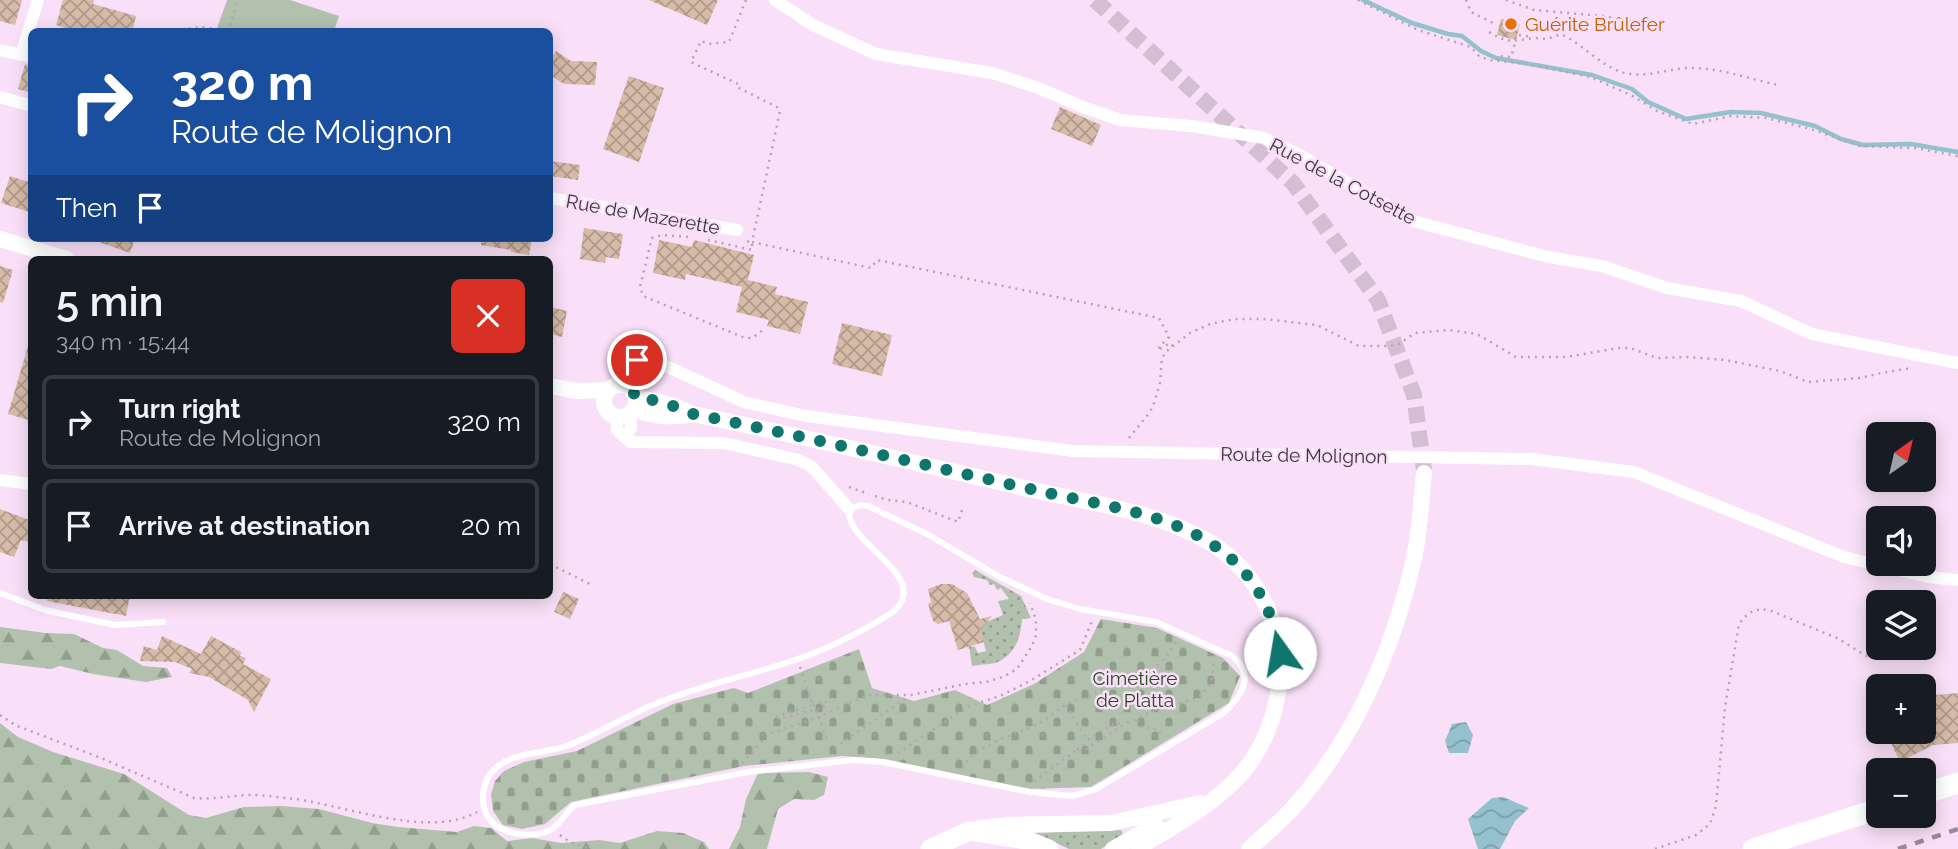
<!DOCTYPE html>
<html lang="en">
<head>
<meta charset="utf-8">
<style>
  body { margin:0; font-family:Raleway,sans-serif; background:#20242c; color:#f1f3f6; height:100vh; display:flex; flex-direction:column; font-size:26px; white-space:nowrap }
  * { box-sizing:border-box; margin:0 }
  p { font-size:23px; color:#9ea1a6 }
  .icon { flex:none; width:38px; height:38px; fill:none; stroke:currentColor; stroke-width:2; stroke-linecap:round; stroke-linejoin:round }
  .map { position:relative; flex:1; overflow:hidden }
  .drawer { position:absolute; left:28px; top:256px; width:525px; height:343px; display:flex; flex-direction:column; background:#171b24; border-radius:10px; box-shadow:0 4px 18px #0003 }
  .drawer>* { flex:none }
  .banner { position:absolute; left:28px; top:28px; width:525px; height:214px; border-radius:10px; box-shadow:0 4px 18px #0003; background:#1a4fa0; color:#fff; overflow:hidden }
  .needle { width:46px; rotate:34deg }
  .tools { position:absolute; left:1866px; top:422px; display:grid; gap:14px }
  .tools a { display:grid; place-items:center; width:70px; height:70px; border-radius:10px; background:#171b24; box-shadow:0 4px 18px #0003; font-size:35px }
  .pin { position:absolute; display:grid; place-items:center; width:60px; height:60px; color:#fff; margin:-30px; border:4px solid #fff; border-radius:50%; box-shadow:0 2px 7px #0007 }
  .me { position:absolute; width:77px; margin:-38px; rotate:347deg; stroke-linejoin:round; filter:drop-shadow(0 0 5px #0008) }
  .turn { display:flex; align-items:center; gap:24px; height:147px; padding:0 28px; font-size:32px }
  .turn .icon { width:91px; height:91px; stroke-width:2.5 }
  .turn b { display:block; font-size:49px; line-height:60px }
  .then { display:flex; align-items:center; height:66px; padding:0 28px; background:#0003; gap:14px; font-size:26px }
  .round { display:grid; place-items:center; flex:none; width:74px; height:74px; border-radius:10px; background:#20242c }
  .overview { display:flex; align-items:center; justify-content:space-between; height:119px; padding:0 28px }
  h1 { font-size:42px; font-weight:600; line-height:52px }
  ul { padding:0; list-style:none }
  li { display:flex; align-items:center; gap:21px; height:94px; margin:0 14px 10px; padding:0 14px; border:4px solid #363941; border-radius:10px }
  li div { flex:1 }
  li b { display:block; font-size:26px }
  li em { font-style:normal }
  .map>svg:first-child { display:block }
  .grass { fill:url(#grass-dots) }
  .forest { fill:url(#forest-firs) }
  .cemetery { fill:url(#cemetery-stones) }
  .park { fill:#b2c1ad }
  .water { fill:url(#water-waves) }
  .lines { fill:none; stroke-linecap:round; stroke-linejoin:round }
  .stream { stroke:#94c1cd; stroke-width:4.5 }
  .building { fill:url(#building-cross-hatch) }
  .tertiary-tunnel { stroke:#d4bed3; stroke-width:16; stroke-dasharray:16 8; stroke-linecap:butt }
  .path { stroke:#b7a3b6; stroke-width:2.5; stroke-dasharray:2 5; stroke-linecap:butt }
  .service { stroke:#fff; stroke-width:6 }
  .minor { stroke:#fff; stroke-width:12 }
  .tertiary { stroke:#fff; stroke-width:16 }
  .secondary { stroke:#fff; stroke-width:19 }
  .primary { stroke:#fff; stroke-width:21 }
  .rail { stroke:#9a8999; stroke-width:4.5; stroke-dasharray:9 9; stroke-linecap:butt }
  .route { stroke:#0f766e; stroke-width:12; stroke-dasharray:0 21.6 }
  .food-dot { fill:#e8710a; stroke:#f9e0f8; stroke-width:2.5 }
  .labels { text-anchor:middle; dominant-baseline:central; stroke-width:5; stroke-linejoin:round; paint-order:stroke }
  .food-label { font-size:19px; fill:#c56008; stroke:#f9e0f8; text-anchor:start }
  .street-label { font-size:19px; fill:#3e343e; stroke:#f9e0f8 }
  .park-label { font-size:19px; fill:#294a1d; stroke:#f9e0f8 }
</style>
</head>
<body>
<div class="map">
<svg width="1958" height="849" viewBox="0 0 1958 849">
  <defs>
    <pattern id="grass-dots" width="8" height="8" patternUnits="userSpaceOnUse" patternTransform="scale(1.75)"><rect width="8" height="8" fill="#b2c1ad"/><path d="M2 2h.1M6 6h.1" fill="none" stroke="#929e8e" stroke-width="1.8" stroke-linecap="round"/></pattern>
    <pattern id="forest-firs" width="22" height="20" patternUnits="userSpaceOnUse" patternTransform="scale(1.75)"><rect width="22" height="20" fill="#b2c1ad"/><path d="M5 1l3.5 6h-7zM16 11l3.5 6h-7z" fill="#929e8e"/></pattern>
    <pattern id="cemetery-stones" width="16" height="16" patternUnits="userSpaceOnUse" patternTransform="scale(1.75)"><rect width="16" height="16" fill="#b2c1ad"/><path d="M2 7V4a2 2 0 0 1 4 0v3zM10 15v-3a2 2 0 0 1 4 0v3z" fill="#929e8e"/></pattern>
    <pattern id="water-waves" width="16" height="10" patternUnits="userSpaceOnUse" patternTransform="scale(1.75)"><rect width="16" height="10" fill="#94c1cd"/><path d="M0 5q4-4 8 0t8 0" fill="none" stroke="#7a9ea8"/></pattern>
    <pattern id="building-cross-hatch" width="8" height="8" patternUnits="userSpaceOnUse" patternTransform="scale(1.75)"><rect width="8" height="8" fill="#d7bba9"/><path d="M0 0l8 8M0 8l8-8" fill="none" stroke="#b0998b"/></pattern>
  </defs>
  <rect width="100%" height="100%" fill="#f9e0f8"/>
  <path class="grass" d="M975,570L1021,596L1031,618L1022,619C1021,636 1016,652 1000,661C993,665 980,664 972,666L969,646L975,647L978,653L986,651L979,625L1003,615L998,601L1009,599L1001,588L997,590L994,584L990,585L987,580L974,577L972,573Z
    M1121,830L1123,834L1101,849H1069L1035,833Z"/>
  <path class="forest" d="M0,627L46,633L74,634L103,648L117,650L143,666L167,668L172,677L146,682L93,674L60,666L51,669L0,663Z
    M0,723L18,737L53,752L124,774L189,815L206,818L244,807L281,806L319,809L372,823L398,827L457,832L474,826L491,828L507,841L532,838L561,843L599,840L620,843L657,831L683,833L704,842L709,849H0Z
    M809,772L828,777L824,795L814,800L794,799L778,809L767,849H729L740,827L746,799L758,773Z"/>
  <path class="cemetery" d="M1101,619L1157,628L1223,658L1240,676L1229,703L1091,787L1028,789L885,759L842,756L744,766L571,802L545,824L522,829L503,825L493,811L491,794L495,781L504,771L524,762L577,751L673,704L734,688L748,693L859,649L872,688L914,701L955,690L987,705L1034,684L1084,652Z"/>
  <path class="park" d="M227,0H290L339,16L334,31H216Z"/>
  <path class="water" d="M1466,722L1473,735L1468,753H1449L1445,741L1452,724Z
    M1503,797L1529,808L1515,821L1500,849H1478L1468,819L1492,798Z"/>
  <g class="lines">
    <path class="stream" d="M1363,0L1412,23L1448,34L1462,36L1481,51L1496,58L1592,75L1632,89L1648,102L1686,119L1731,112L1761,113L1815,126L1841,139L1863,145L1911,144L1958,152"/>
  </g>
  <path class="building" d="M0,0H22L15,25L0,21Z
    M63,0H94L93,4L136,16L132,32H76L56,25Z
    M649,0H718L707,25Z
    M1501,19L1520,24L1516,40L1497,35Z
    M556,51L571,61L597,62L595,85L564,84L550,75V60Z
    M25,64L32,66V93L18,89Z
    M629,76L664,88L639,162L603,149Z
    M1060,107L1101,125L1092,146L1051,129Z
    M550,161L580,165L578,180L550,176Z
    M10,176L32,183V204L29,212L1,203Z
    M584,228L623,234L619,259L606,257L605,263L580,259Z
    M94,238H135L130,253L93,240Z
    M482,238H532L529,255L511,252V250L481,245Z
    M659,240L692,247L694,240L754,255L748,280L777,287L775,294L808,302L800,334L767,326L769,320L736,312L742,287L686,274L685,280L653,273Z
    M0,266L13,270L3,303L0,302Z
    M550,307L567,311L562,337L550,334Z
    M842,323L892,335L882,376L832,364Z
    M28,346H32V421L8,414Z
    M0,509L32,521V543L21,540L14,557L0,552Z
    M941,584H952L967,593L980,619L992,616L980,630L984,642L958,650L949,621L938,624L933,621L928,604L931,602L928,589Z
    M563,592L579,599L570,619L554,612Z
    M48,595H130L126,616L47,601Z
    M162,636L201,654L211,636L241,652L240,656L246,658L243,664L271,679L254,712L248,700L209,677L189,673L192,669L175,662L140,661L144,646L157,650Z
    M1958,693V743L1933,745L1900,762L1886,732H1923V696Z"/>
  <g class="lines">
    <path class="tertiary-tunnel" d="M1095,0L1293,183L1378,300L1414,395L1424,470"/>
    <path class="path" d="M746,0L729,42L709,44L701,41L691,62L738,84L737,87L777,107L780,111L752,242L871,268L877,260L1159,318L1169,337L1159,347L1160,349
      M1358,0L1418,30L1471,47L1479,56L1489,60L1528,64L1590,77L1631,95L1657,111L1693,124L1731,116L1766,118L1811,129L1860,146L1915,148L1958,156
      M1466,0L1471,12L1493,23
      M1506,0L1534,10L1603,16L1649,25
      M175,32C193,27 206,25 224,32
      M228,32L238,0
      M1489,32C1510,45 1513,40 1535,38C1537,38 1543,39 1545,39C1550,39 1556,35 1561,35C1573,36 1602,68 1625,73C1646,78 1667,69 1688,68C1718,67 1749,79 1778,85
      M1519,35L1533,37
      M1497,60L1498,56L1511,57L1515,43
      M688,237L662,235L652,238L640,287L643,296L745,338H752L766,328
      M708,240L752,250V242L746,241
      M1160,349L1170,343L1173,346
      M1129,438L1150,412L1154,403L1160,383L1162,358L1168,350L1190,333L1210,324L1235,319H1263L1317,325L1359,346H1388L1399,344L1415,333L1448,330L1477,334L1516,357H1566L1619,348H1630L1657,358L1687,357L1725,360L1780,371L1808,382L1861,378L1881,373L1912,368
      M849,487L869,494
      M875,496L888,500L907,502L958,522L962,510
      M550,564L594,586
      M800,667L813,705L777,716L775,720L816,709L827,740
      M813,705L825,700L827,705L817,709
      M1066,705L1087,740L1117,722L1122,726
      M0,715L15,725L101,758L194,798C214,800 233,795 253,795C264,795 275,797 286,798C341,803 427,840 477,812
      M1137,720L1141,727L1158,729L1163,738
      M1077,750L1088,742
      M829,752L909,696
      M898,753L969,706L1000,696L1030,681L1080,650L1092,621
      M742,763L769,734L819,717L867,695H911L965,684L986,682L1003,677L1017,669L1032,646L1036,635V620L1030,603
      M963,768C973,745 1017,734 1038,724C1053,716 1067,698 1086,698L1131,674L1152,671L1168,655L1176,641
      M1034,781L1077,750L1082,752L1128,722C1139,719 1148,712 1159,709C1192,698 1213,703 1214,659
      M560,835L570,842L591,849
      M1655,849L1696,835L1710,824L1716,806L1725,707L1739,624C1748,612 1754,608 1769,610L1837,638L1868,657"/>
    <path class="service" d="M860,505L868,506L927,534L998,576L1047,599L1080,609L1156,622L1232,656C1257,675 1241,698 1222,714L1096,789L1072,796L1030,792L882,762L854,760L748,772L575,805C567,811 564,818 557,825C542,840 507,836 493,823C477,807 481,779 498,766C518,751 546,754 569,745C602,732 632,712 665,700C707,684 750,675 792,661C826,650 863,631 893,612C934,576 844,544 849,509Z
      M0,593L45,610L115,625L163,622"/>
    <path class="minor" d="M775,0L813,25L876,54L992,73L1036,87L1083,107L1120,120L1191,126L1264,138L1300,155L1413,221L1548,257L1602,266L1667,288L1741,301L1812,334L1958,363
      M0,50L32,57
      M21,55L38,0
      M0,97L32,106
      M550,198L737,230
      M618,385L621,373L631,362L637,360L655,361L744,402L806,416L1073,451L1532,459L1634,472L1844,557L1928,577L1958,580
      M632,389L644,361
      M616,416L617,430L630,442L724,443L799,460L812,467L849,509
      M626,437L631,428V413
      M0,480L32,484"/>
    <path class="tertiary" d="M0,239L66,259
      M604 401a16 16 0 1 1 32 0a16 16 0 1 1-32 0Z
      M550,386L577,391L608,390
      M636,399C657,399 674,406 693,414C805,437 917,463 1029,489C1089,503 1157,511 1211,543C1285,589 1299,686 1254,757C1234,789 1196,813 1165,832C1155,837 1147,841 1139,849
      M635,409C652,418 671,417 690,415
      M980,828L1007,825L1111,823L1200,803
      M1113,849L1156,825
      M1249,849C1263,836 1279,823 1292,809C1354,740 1392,652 1413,563C1420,533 1421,502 1424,473"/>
    <path class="secondary" d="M930,849L969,831L1026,840L1049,849"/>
    <path class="primary" d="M1923,794L1958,783
      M1753,849L1878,809"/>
    <path class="rail" d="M1898,849L1958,829"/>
  </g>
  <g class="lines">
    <path class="route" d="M637,360H644L632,389L636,398C657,399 674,406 693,414C807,437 921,464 1035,490C1093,504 1161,511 1212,544C1252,570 1273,608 1280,653"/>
  </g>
  <circle class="food-dot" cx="1511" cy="24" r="7"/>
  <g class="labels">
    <g class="food-label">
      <text x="1525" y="24">Guérite Brûlefer</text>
    </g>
    <g class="street-label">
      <text transform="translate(1343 181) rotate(28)">Rue de la Cotsette</text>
      <text transform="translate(643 214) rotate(10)">Rue de Mazerette</text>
      <text transform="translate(1304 455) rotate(1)">Route de Molignon</text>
    </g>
    <g class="park-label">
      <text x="1135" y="678">Cimetière<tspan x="1135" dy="22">de Platta</tspan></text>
    </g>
  </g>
</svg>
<div class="tools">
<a><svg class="needle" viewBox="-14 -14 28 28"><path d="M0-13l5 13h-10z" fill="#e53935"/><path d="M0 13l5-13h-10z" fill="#9ea1a6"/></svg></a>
<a><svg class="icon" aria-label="sound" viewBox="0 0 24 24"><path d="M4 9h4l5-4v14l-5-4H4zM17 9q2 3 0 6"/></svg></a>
<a><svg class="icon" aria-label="layers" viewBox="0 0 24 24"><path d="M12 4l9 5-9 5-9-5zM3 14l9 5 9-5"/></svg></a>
<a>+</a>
<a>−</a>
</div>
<div class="pin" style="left:637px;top:360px;background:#d93025"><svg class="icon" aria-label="arrive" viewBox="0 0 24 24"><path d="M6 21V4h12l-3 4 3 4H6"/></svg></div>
<svg class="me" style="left:1280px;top:653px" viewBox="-20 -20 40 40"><circle r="19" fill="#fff"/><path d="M0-13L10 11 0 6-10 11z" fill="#0f766e"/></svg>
<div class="banner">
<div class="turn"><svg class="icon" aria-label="right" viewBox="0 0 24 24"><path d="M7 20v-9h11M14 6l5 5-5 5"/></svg><div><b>320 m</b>Route de Molignon</div></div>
<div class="then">Then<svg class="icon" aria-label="arrive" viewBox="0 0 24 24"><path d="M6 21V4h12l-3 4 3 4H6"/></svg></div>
</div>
<section class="drawer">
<div class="overview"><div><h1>5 min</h1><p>340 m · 15:44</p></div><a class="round" style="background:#d93025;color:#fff"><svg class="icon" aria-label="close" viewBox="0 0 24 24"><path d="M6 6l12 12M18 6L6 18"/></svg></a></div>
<ul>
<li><svg class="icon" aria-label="right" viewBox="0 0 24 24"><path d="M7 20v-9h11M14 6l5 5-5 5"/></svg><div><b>Turn right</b><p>Route de Molignon</p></div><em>320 m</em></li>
<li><svg class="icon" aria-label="arrive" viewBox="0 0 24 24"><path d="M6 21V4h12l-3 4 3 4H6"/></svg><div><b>Arrive at destination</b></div><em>20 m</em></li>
</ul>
</section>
</div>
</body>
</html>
